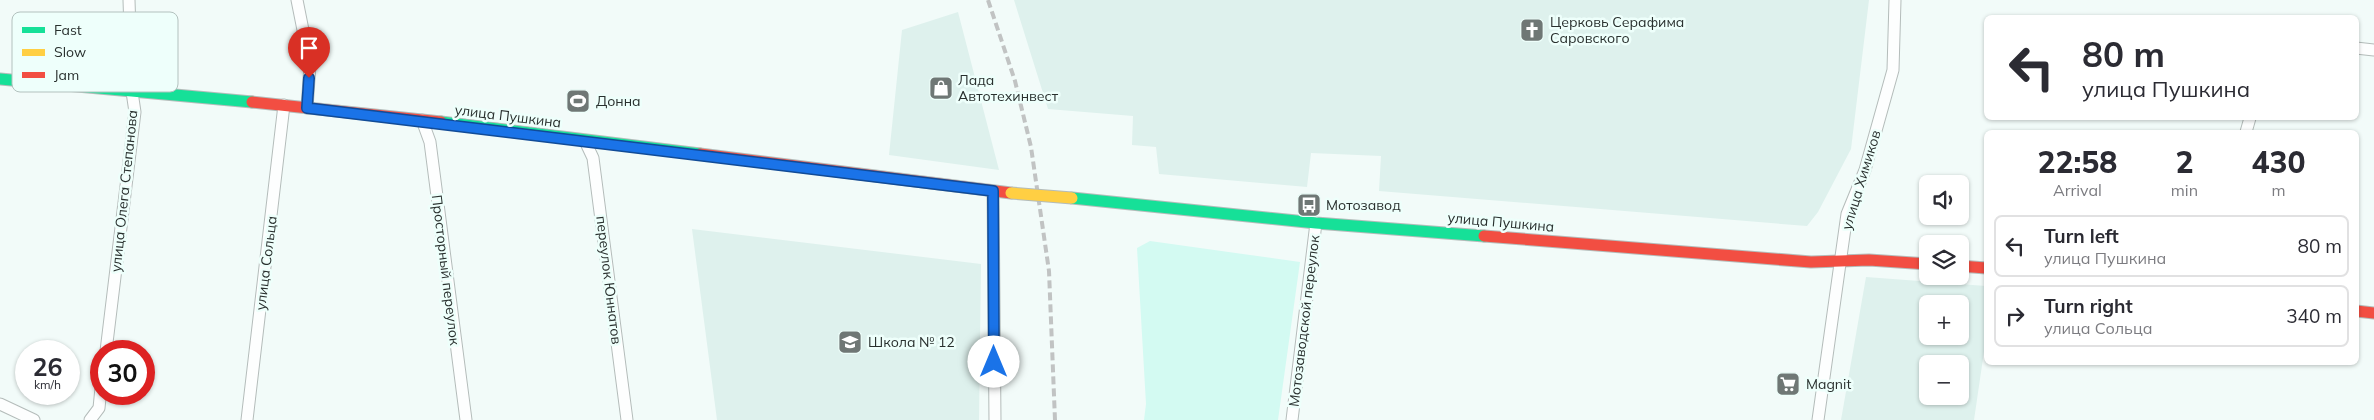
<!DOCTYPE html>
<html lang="en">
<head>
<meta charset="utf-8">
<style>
  body { margin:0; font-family:Mulish,sans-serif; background:#f7f7f7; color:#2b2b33; height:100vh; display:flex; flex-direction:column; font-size:19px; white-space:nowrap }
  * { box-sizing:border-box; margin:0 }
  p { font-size:16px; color:#7c7c81 }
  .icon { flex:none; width:28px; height:28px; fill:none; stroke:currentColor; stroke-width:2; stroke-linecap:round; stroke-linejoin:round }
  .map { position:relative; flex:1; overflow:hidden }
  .details { position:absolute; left:1984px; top:130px; width:375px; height:235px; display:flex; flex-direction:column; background:#fff; border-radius:8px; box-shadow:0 1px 4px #0004 }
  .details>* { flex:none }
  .banner { position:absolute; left:1984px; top:15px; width:375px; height:105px; border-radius:8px; box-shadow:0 1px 4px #0004; background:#fff; color:#2b2b33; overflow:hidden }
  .buttons { position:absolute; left:1919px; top:175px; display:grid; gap:10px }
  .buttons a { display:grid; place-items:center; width:50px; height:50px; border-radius:8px; background:#fff; box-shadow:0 1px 4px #0004; font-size:25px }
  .speed { position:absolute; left:15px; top:340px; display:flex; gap:10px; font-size:25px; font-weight:700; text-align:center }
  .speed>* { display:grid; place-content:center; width:65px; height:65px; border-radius:50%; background:#fff; box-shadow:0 1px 4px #0004; line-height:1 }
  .speed small { font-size:12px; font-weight:400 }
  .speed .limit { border:8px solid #d22; background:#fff; color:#111 }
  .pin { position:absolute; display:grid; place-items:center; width:42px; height:42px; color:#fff; margin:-51px -21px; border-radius:50% 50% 50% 0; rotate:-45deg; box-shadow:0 0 5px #0007 }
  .pin .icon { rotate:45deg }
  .me { position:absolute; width:55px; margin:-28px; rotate:0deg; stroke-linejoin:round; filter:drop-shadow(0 0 4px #0008) }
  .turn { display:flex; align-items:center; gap:18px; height:105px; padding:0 15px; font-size:22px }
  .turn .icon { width:65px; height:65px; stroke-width:2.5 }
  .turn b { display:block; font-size:35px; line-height:42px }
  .eta { display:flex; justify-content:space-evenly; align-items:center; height:85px; text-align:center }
  .eta b { font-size:30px; font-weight:800; line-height:35px }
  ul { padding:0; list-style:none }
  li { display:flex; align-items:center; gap:15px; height:62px; margin:0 10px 8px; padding:0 5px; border:2px solid #e1e1e2; border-radius:8px }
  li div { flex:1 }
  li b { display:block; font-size:19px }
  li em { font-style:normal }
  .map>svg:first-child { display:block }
  .built { fill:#def1ed; fill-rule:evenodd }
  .green { fill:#d3faf2 }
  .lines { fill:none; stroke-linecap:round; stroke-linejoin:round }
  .street-casing { stroke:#b4bcba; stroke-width:13 }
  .fast-casing { stroke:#b4bcba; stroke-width:13 }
  .jam-casing { stroke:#b4bcba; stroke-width:13 }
  .street { stroke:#fdfefe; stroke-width:11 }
  .fast { stroke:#16e098; stroke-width:11 }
  .jam { stroke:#f24e42; stroke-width:11 }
  .rail { stroke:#c1c3c3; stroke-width:4; stroke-dasharray:8 4; stroke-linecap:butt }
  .slow-bridge-casing { stroke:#b4bcba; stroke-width:13; stroke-linecap:butt }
  .slow-bridge { stroke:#ffcf43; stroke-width:11 }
  .route-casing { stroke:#114b97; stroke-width:12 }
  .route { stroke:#1a73e8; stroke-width:9 }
  .labels { text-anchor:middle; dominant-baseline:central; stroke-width:5; stroke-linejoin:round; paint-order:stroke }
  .poi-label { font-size:14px; fill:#29302e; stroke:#eefffb; text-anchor:start }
  .street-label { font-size:14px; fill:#29302e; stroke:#eefffb }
  .key { fill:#eefffb; stroke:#b3c1be; stroke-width:1 }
  .key-label { font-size:14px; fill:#29302e }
</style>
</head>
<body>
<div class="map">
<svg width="2374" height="420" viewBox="0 0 2374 420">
  <rect width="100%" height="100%" fill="#f2fbf9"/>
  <path class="built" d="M1014,0H1869L1851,149L1818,212L1807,226L1379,191L1381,156L1311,153L1307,187L1159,174L1156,147L1132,145L1133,116L1048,109Z
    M958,12L999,170L889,155L902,30Z
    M692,229L981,264L979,420H717Z
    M1866,277L1986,286V338L1974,420H1841ZM1928,304H1960V336H1928ZM1928,364H1960V396H1928Z"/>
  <path class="green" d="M1150,241L1300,262L1278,420H1144L1146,404L1137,248Z"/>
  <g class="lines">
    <g class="street-casing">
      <path id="street" d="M297,0L310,65L307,108
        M2356,48L2374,50
        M422,120L430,142L466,420
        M2246,132L2250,118
        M585,141L593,158L627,420
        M993,191L995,420
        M106,351L135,112L132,92L129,0
        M0,404L34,420
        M90,420L99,408L101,388
        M247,420L284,105
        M1292,420L1316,223
        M1818,420L1847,214L1865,170L1893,70L1895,0"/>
    </g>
    <g class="fast-casing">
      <path id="fast" d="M0,79L252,102
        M441,122L700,154
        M1072,198L1316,223L1484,236"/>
    </g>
    <g class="jam-casing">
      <path id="jam" d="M252,102L441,122
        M700,154L1011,193
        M1484,236L1811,262L1869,260L1928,264
        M1960,266L1986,268
        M2356,311L2374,313"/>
    </g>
    <use href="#street" class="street"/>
    <use href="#fast" class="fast"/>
    <use href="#jam" class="jam"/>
    <path class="rail" d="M988,0L1015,81L1031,147L1049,271L1055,420"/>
    <g class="slow-bridge-casing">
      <path id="slow-bridge" d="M1011,193L1072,198"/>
    </g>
    <use href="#slow-bridge" class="slow-bridge"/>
  </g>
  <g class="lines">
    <g class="route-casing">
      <path id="route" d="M309,78L307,108L993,191L994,362"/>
    </g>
    <use href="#route" class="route"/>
  </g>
  <defs>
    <g id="church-square" transform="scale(1.25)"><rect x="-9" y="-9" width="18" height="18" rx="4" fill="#6f7775" stroke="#eefffb"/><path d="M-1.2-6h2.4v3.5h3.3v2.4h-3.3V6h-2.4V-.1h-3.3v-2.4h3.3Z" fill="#fff"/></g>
    <g id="shop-square" transform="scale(1.25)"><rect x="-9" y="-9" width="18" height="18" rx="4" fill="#6f7775" stroke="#eefffb"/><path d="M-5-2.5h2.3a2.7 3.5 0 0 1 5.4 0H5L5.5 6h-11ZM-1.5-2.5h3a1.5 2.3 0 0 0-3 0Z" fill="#fff"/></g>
    <g id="stadium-square" transform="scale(1.25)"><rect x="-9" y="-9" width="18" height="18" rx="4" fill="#6f7775" stroke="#eefffb"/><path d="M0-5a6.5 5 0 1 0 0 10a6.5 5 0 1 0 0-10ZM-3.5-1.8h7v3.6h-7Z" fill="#fff"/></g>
    <g id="bus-square" transform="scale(1.25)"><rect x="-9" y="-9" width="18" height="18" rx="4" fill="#6f7775" stroke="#eefffb"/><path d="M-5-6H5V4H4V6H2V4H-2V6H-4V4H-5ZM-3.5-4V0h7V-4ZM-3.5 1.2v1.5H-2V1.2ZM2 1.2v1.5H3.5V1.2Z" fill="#fff"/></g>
    <g id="school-square" transform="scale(1.25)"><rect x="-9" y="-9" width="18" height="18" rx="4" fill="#6f7775" stroke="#eefffb"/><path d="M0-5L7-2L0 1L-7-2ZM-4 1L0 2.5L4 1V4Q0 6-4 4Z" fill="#fff"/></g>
    <g id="supermarket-square" transform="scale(1.25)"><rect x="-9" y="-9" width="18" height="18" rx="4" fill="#6f7775" stroke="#eefffb"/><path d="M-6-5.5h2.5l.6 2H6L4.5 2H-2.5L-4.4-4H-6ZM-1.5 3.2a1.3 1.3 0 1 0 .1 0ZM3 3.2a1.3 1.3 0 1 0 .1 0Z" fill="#fff"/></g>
  </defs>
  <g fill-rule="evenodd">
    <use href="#church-square" x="1532" y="30"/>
    <use href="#shop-square" x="941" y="88"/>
    <use href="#stadium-square" x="578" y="101"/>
    <use href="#bus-square" x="1309" y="205"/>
    <use href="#school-square" x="850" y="342"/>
    <use href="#supermarket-square" x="1788" y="384"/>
  </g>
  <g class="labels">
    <g class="poi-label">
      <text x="1550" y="22">Церковь Серафима<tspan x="1550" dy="16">Саровского</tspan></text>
      <text x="958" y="80">Лада<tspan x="958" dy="16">Автотехинвест</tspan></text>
      <text x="596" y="101">Донна</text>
      <text x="1326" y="205">Мотозавод</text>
      <text x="868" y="342">Школа № 12</text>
      <text x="1806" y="384">Magnit</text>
    </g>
    <g class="street-label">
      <text transform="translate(508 116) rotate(7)">улица Пушкина</text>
      <text transform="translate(1861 180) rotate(-73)">улица Химиков</text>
      <text transform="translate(124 191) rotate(-84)">улица Олега Степанова</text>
      <text transform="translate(1501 222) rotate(5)">улица Пушкина</text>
      <text transform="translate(266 263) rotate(-83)">улица Сольца</text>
      <text transform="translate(446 270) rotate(83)">Просторный переулок</text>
      <text transform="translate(609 280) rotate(83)">переулок Юннатов</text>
      <text transform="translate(1304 321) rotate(-83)">Мотозаводской переулок</text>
    </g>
  </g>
  <rect x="12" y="12" width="166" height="80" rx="8" class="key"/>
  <rect x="22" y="27" width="23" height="6" fill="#16e098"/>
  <rect x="22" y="49" width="23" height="7" fill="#ffcf43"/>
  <rect x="22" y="72" width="23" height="6" fill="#f24e42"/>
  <g class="key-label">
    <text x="54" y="35">Fast</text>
    <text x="54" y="57">Slow</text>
    <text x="54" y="80">Jam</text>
  </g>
</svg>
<div class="buttons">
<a><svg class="icon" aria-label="sound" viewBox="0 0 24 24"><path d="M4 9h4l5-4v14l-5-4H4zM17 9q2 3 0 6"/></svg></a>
<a><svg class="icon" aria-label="layers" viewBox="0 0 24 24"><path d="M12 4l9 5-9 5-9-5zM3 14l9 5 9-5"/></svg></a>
<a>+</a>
<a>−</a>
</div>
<div class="speed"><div>26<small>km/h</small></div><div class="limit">30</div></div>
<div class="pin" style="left:309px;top:78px;background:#d93025"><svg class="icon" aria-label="arrive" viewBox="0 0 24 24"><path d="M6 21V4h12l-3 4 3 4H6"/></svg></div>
<svg class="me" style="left:994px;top:362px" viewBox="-20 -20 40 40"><circle r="19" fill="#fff"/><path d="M0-13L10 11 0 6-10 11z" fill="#1a73e8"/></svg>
<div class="banner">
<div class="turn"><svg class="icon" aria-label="left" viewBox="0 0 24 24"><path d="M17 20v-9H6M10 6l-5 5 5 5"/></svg><div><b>80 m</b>улица Пушкина</div></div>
</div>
<section class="details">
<div class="eta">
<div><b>22:58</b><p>Arrival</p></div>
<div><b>2</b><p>min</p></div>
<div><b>430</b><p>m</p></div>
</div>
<ul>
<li><svg class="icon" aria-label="left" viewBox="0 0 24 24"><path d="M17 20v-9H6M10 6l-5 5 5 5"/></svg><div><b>Turn left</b><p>улица Пушкина</p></div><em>80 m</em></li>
<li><svg class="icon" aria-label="right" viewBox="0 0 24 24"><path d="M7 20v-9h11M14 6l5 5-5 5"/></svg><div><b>Turn right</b><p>улица Сольца</p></div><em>340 m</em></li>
</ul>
</section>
</div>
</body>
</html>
